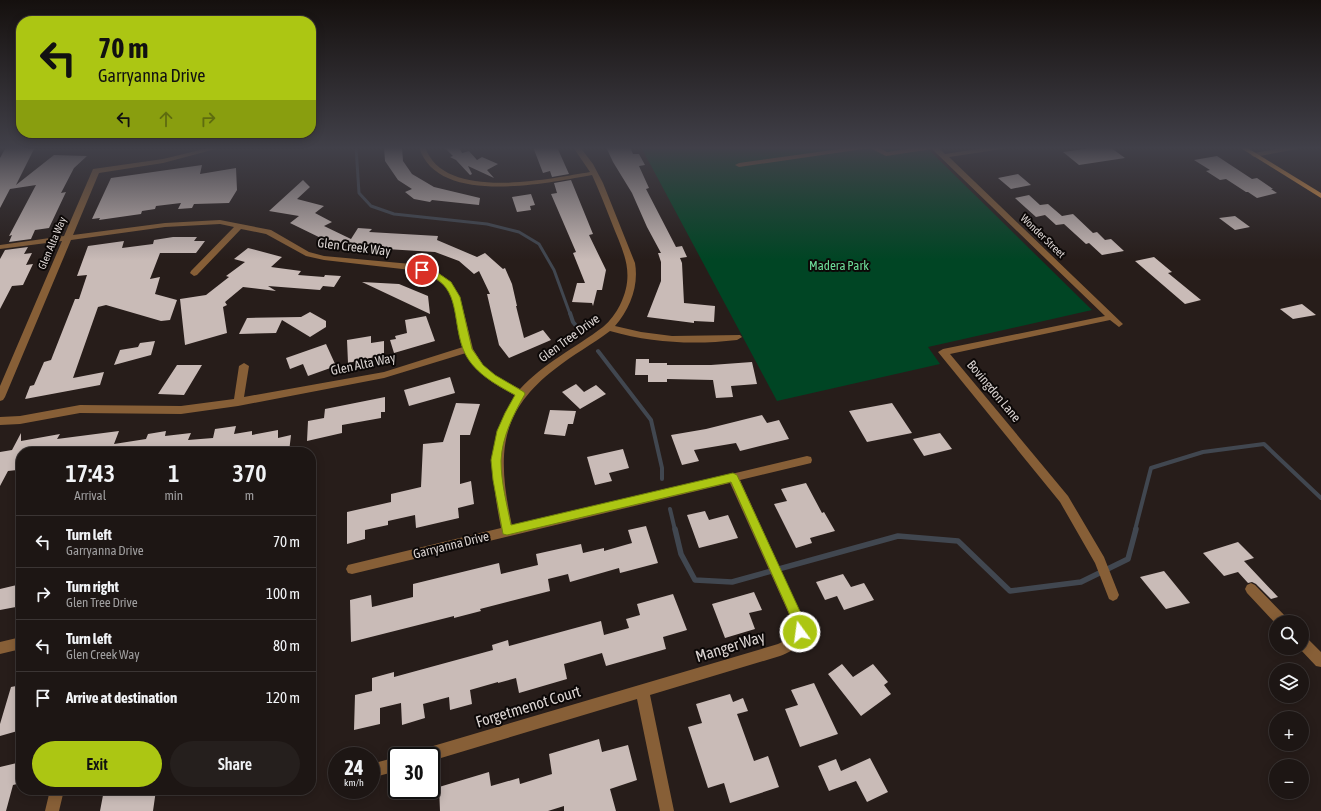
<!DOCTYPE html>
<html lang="en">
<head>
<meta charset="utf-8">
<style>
  body { margin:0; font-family:"Asap Condensed",sans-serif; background:#251f1d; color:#f1f3f6; height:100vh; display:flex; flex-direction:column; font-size:15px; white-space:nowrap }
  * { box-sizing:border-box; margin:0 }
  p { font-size:13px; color:#a09fa0 }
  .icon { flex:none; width:22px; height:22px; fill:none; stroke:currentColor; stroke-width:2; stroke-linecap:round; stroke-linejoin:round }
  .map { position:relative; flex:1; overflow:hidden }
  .drawer { position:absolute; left:16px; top:447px; width:300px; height:348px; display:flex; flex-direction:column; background:#1d1614; border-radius:16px; box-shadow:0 2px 10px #0003,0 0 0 1px #3b3534 }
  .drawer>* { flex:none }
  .banner { position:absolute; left:16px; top:16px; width:300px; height:122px; border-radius:16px; box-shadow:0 2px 10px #0003,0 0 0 1px #3b3534; background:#acc613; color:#111; overflow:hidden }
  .controls { position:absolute; left:1269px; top:615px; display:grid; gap:8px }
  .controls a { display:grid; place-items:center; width:40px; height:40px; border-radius:50%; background:#1d1614; box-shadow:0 2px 10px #0003,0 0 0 1px #3b3534; font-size:20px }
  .speed { position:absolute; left:328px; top:747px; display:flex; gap:8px; font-size:20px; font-weight:700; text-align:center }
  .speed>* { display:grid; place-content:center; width:52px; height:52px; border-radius:50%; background:#1d1614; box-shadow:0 2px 10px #0003,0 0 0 1px #3b3534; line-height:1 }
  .speed small { font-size:10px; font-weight:400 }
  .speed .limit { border:2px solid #111; border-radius:6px; background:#fff; color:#111 }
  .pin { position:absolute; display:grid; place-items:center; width:34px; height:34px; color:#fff; margin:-17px; border:2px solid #fff; border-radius:50%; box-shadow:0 1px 4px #0007 }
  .me { position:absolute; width:44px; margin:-22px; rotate:346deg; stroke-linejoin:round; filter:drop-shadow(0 0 3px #0008) }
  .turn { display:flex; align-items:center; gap:14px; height:84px; padding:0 16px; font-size:18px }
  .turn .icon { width:52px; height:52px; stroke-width:2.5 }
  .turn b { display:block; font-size:28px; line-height:34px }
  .lanes { display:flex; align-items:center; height:38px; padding:0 16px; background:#0003; justify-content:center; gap:20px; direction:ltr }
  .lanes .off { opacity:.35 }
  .eta { display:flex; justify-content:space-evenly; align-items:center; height:68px; text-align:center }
  .eta b { font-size:24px; font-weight:600; line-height:28px }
  .button { display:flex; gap:8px; margin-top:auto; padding:8px 16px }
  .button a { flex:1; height:46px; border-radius:24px; background:#acc613; color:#111; font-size:16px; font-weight:600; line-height:46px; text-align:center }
  .button a+a { background:#251f1d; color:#f1f3f6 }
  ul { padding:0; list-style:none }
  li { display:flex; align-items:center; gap:12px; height:52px; padding:0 16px; border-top:1px solid #3b3534 }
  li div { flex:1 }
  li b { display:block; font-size:15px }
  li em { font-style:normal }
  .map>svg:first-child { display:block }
  .green { fill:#004524 }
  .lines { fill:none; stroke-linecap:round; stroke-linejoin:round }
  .stream-far2 { stroke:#414750; stroke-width:3 }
  .stream-far1 { stroke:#414750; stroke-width:4 }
  .stream { stroke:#414750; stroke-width:5.5 }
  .building { fill:#c9bbb7 }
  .minor { fill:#875f37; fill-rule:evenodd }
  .major { fill:#f19d41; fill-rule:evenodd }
  .route { fill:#acc613; stroke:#70810c }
  .labels { text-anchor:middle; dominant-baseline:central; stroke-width:4; stroke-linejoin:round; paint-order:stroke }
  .far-street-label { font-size:11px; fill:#dad3d1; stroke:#0c0807 }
  .street-label { font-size:13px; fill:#dad3d1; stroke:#0c0807 }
  .park-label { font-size:13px; fill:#6ddc99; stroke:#0c0807 }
  .near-street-label { font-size:16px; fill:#dad3d1; stroke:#0c0807 }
</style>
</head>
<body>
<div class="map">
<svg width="1321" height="811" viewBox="0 0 1321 811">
  <rect width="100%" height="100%" fill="#271d1a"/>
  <path class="green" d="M641,147H926L1092,310L928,347L940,364L777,401Z"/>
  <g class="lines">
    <path class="stream-far2" d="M356,147L359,193L371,206L394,214L487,224L519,232L539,244L554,270L570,314"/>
    <path class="stream-far1" d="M570,313L573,322L581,332
      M598,351L651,420L662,468V479
      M670,509L675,530
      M1135,530L1151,468L1203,452L1264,444L1321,498"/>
    <path class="stream" d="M675,529L681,554L695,580L732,582L898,536L958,541L1010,591L1081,582L1128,559L1136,529"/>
  </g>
  <path class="building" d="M6,147H35L16,185L54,155L87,156L74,168L61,193L66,192L49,228L35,230L31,239L9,242L12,235L9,236L36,185L10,189L0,208V158Z
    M384,147H402L403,161L412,174L434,187L480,198L479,205L432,200L430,202L414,199L405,192L412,189L398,180L385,161Z
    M444,147H459L462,153L469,151L477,160L482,157L498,164L487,170L494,178L468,166L472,174L470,175L456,160L450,157L453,156Z
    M533,147H557L569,174L552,177L550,171L543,173Z
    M606,147H630L633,154H639L645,165L639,166L649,188L646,189L676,247L682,246L687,257L680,258L682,263L684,303L715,306L714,322L694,321V323L647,317L661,281V262L658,253H661L647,227L632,193L613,162Z
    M1098,147H1110L1125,158L1079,165L1063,152Z
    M1217,156L1252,179L1257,178L1273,189H1271L1277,193L1257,198L1248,192H1246L1226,179L1220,180L1206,171L1210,170L1194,160Z
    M202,165L200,174L236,168L237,190L229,203L194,204L192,208L178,209L181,203L156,206L155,209L142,211L141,214L99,220L100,218L92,219L111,178Z
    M1018,174L1031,185L1011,189L998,178Z
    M303,180L310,187L297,199L324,206L315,213L332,222L324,226L351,239L358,228L372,229L369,232L438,236L437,240L477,257L485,253L503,269L505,268L512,284L517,306H516L524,338L543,330L551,340L509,358L499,345L487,294H490L479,271L474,274L459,261L435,252L386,249L363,247L364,245L329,242L290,223L299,216L269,211Z
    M571,180L593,234L589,235L606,270L602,290H597L593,306L592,303L572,302L577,283H585L573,253L576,252L551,194L557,193L554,183Z
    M531,194L535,205L530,206L531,210L517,212L512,197Z
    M1029,195L1040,205L1048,204L1062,216L1073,214L1093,233L1097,232L1105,240L1111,239L1124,251L1102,255L1089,243L1086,244L1064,224L1056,225L1045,215L1036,217L1015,198Z
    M1235,216L1250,227L1235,230L1219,218Z
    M173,237H197L194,241H205L196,253H160L150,279L160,277L155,294L177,300L170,320L161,321L106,305L98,307L73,378L104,372L100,385L25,399L30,386L34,385L44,362L51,360L75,299H79L87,275L77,276L88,246L124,241L122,248L153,244L154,240Z
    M28,247L24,254L32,253L26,265L33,264L23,285L12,286L0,309V259L5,250Z
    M248,248L282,257L271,267L301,271L298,275L324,277L325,275L341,276L334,287L323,286L320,290L268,286L276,291L243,287L225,302L227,305L223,307L227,333L185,345L180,299L206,295L229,277L226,276L245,262L234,259Z
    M1154,257L1172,272L1168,273L1201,300L1185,304L1135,261Z
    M362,282L399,284L428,296L430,314Z
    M1302,304L1316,315L1293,319L1280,309Z
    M310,312L326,321V327L310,337L282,320L276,333L239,334L247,318L301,317Z
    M426,316L435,341L394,353L390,340L396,339L395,336L407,333L405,320Z
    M371,336V343L384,341V355L348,363L347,340Z
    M155,341L151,355L114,365L120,350L138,347L140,343Z
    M326,344L336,366L308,376L303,364L290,369L286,358Z
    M636,359H649V363H667V365H711L752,362L757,384L731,386L733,397L716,398L713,380L667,379V382H648V375H635Z
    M177,365H202L184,395L158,394Z
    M450,377L455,393L409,406L404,390Z
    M576,384L584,392L596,385L606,394L580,409L562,392Z
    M385,397V412H381V418L342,425V433L307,441L308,421L324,418L325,409Z
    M456,403L480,404L470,435H460V484L471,481L474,504L458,508L459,518L416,528L415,515L388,521V525L365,530V539L347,544V512L391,502V494L421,487L423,444L443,442Z
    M892,403L912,433L867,442L849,411Z
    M550,410L576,411L573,424H568L565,436L544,434Z
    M762,415L767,423L779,420L789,439L740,451L736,443L694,450L699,461L682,465L671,435L706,429Z
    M236,426L234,434L252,431V435L278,430V438L291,435L289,452H21V463L17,470L8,471L0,486V452L12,450L21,433V441L60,434L57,439L119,431L114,444L146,439L148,434L166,431L165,436L191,433L188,440L213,438L215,429Z
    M940,433L952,449L924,456L913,439Z
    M623,449L629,468L609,473L612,481L595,485L587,457Z
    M806,483L822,513L824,512L835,531L810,538L812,543L796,548L774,504L787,501L781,489Z
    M705,511L709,520L728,515L738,538L699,548L687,515Z
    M646,526L658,563L620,573L619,568L570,582L568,574L548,579L550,591L480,609L481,611L454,618V616L351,642L350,600L371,595L372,607L413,597V584L499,563L501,574L538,565L536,554L581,544L583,553L604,548V551L632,543L628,530Z
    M1238,542L1254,558L1244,561L1278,597L1271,599L1256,584L1252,582L1248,583L1238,572L1224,576L1203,553Z
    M1164,571L1190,603L1166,609L1140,577Z
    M843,574L851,587L864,583L874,600L844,610L837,596L825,600L816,582Z
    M21,584V606L0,610V589Z
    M754,592L762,610L749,613L755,629L725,638L712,604Z
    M673,594L687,630L663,637L666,649L606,666L602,653L564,664L567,679L519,693L516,678L498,683V682L470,690L472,704L450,710L449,697L423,704L425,718L402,725L401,703L380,708V724L354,730L355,695L372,691V678L394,672V677L493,650L492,645L508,640L509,646L601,621L604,635L629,628L626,619L640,615L637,604Z
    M842,664L853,677L873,664L888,682L884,685L891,694L861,716L828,674Z
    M814,683L838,734L800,747L785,709L798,705L791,690Z
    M21,685V730L0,736V724L11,687Z
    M730,694L733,702L743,698L748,711L737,714L754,761L768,756L779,787L730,803L724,783L708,788L688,727L702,723L696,704Z
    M599,739L602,752L628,745L637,780L610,789L616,811H564V806L548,811H440L439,787L489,772L491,786L519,778L520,784L552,774L549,754Z
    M870,758L888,792L867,802L856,781L829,791L818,766L836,759L841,771Z
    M21,762V783L13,785L6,811H0V767Z
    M104,790H156L153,811H100Z"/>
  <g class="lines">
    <path class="minor" d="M212,147H223L163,163L99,173L73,235L165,223L220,220L271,230L309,252L324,256L411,264L436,271L451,282L460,297L473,349L483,365L495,376L520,389C544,363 575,348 603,327C610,321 616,313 620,305C636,272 623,252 611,221C605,206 599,190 592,175C547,183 437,207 419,147H425C444,202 547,179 590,172L573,147H580L593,164L603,183L635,263C639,286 630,309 615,326L641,332L672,336L740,335L742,337L737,340C694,345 652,343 610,331C593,344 572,355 555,369C496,414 498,459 512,526L807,456L811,457L812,460L811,463L807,464L740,480L805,623C806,641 796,650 780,656L650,695L674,811H660L637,699L431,761V756H416L418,751L423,749L778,644C788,639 793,635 793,623L730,483L352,574L348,573L346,569L348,565L352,564L501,528C492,482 485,436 516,396C491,382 482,378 466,353L384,378L238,406L181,414L80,413L20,424L0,425V417L20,416L80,405L181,406L234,399L239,366L244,363L249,366L244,397L384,372L463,347L452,297L445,286L430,275L411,270L324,260L306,256L266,234L241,229L197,275L194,276L190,273L191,271L234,227L220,224L165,227L71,240L5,397L3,400L0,401V386L62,241L0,249V245L64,236L93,169L163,159Z
      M854,147H878L887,152L920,147H938L945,154L990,147H1005L1002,149L949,157L1123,324L1119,327L1110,320L950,354L1068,496L1104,557L1119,595L1117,599L1113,601L1109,599L1095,563L1060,502L938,352L943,349L1105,316L932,149L886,156L870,148L739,167L735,165L739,163Z
      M1287,147H1300L1297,149L1254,157L1251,155L1254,153Z
      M1251,583L1255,585L1287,618L1289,622H1276V624L1247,593L1245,589L1247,585Z
      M1302,636L1307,638L1321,652V667L1316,666L1299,648H1302Z
      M21,637V649L0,654V642Z
      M397,757V771L371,778V764Z
      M50,790H64L59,811H45Z"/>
    <path class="major" d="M1239,147H1246L1321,193V198Z"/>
  </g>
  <linearGradient id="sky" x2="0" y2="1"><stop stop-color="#15100e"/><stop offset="0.57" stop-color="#414049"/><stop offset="1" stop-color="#414049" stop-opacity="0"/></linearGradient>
  <rect width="1321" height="260" fill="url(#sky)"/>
  <path class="route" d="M419,268L435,271L451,282L460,297L472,349L483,365L495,375L524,392L525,394C513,415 502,437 501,461C501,482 507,505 511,525L733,473L737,475L798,607C802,616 808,626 804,636L800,637L796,636L793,623L787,608L731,482L507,535L503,534L493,480L491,460L497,431L505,413L515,395C495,384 472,372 463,349C451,316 462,282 419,272Z"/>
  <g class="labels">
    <g class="far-street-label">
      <text transform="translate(1043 236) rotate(44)">Wonder Street</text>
      <text transform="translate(52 243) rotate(-67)">Glen Alta Way</text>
    </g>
    <g class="street-label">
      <text transform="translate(354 247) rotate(7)">Glen Creek Way</text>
      <text transform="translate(569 338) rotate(-36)">Glen Tree Drive</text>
      <text transform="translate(363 364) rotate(-12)">Glen Alta Way</text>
      <text transform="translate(994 391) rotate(50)">Bovingdon Lane</text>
      <text transform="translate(451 545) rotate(-14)">Garryanna Drive</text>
    </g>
    <g class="park-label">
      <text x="839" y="265">Madera Park</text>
    </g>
    <g class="near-street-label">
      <text transform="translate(730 646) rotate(-17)">Manger Way</text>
      <text transform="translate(528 706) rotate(-17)">Forgetmenot Court</text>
    </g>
  </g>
</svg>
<div class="controls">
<a><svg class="icon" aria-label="search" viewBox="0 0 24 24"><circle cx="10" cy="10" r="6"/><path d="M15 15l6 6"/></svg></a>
<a><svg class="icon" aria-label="layers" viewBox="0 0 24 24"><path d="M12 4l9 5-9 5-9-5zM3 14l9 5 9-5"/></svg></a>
<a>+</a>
<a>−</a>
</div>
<div class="speed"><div>24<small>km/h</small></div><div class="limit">30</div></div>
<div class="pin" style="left:422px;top:270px;background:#d93025"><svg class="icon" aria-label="arrive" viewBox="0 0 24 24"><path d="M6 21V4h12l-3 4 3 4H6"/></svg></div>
<svg class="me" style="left:800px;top:632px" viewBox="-20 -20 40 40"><circle r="17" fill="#acc613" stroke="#fff" stroke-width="3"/><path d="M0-11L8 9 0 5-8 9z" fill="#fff"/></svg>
<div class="banner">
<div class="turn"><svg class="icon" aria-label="left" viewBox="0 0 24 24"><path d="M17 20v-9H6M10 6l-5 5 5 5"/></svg><div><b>70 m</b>Garryanna Drive</div></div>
<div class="lanes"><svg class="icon" aria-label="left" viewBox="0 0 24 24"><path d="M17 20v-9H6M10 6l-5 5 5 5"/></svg><svg class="icon off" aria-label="ahead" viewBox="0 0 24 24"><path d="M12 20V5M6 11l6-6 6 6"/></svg><svg class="icon off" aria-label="right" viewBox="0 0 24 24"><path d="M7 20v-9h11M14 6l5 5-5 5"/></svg></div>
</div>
<section class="drawer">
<div class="eta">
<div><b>17:43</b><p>Arrival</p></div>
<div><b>1</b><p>min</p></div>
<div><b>370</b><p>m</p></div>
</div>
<ul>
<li><svg class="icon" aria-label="left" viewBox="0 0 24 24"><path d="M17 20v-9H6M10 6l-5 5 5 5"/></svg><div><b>Turn left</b><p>Garryanna Drive</p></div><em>70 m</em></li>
<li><svg class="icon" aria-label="right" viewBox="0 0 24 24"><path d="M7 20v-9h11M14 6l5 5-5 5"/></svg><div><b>Turn right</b><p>Glen Tree Drive</p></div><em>100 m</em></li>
<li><svg class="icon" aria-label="left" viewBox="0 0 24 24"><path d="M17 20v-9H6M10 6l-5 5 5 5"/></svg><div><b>Turn left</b><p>Glen Creek Way</p></div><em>80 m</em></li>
<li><svg class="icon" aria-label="arrive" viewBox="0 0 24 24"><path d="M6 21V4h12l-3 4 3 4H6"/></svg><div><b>Arrive at destination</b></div><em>120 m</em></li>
</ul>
<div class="button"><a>Exit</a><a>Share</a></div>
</section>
</div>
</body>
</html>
